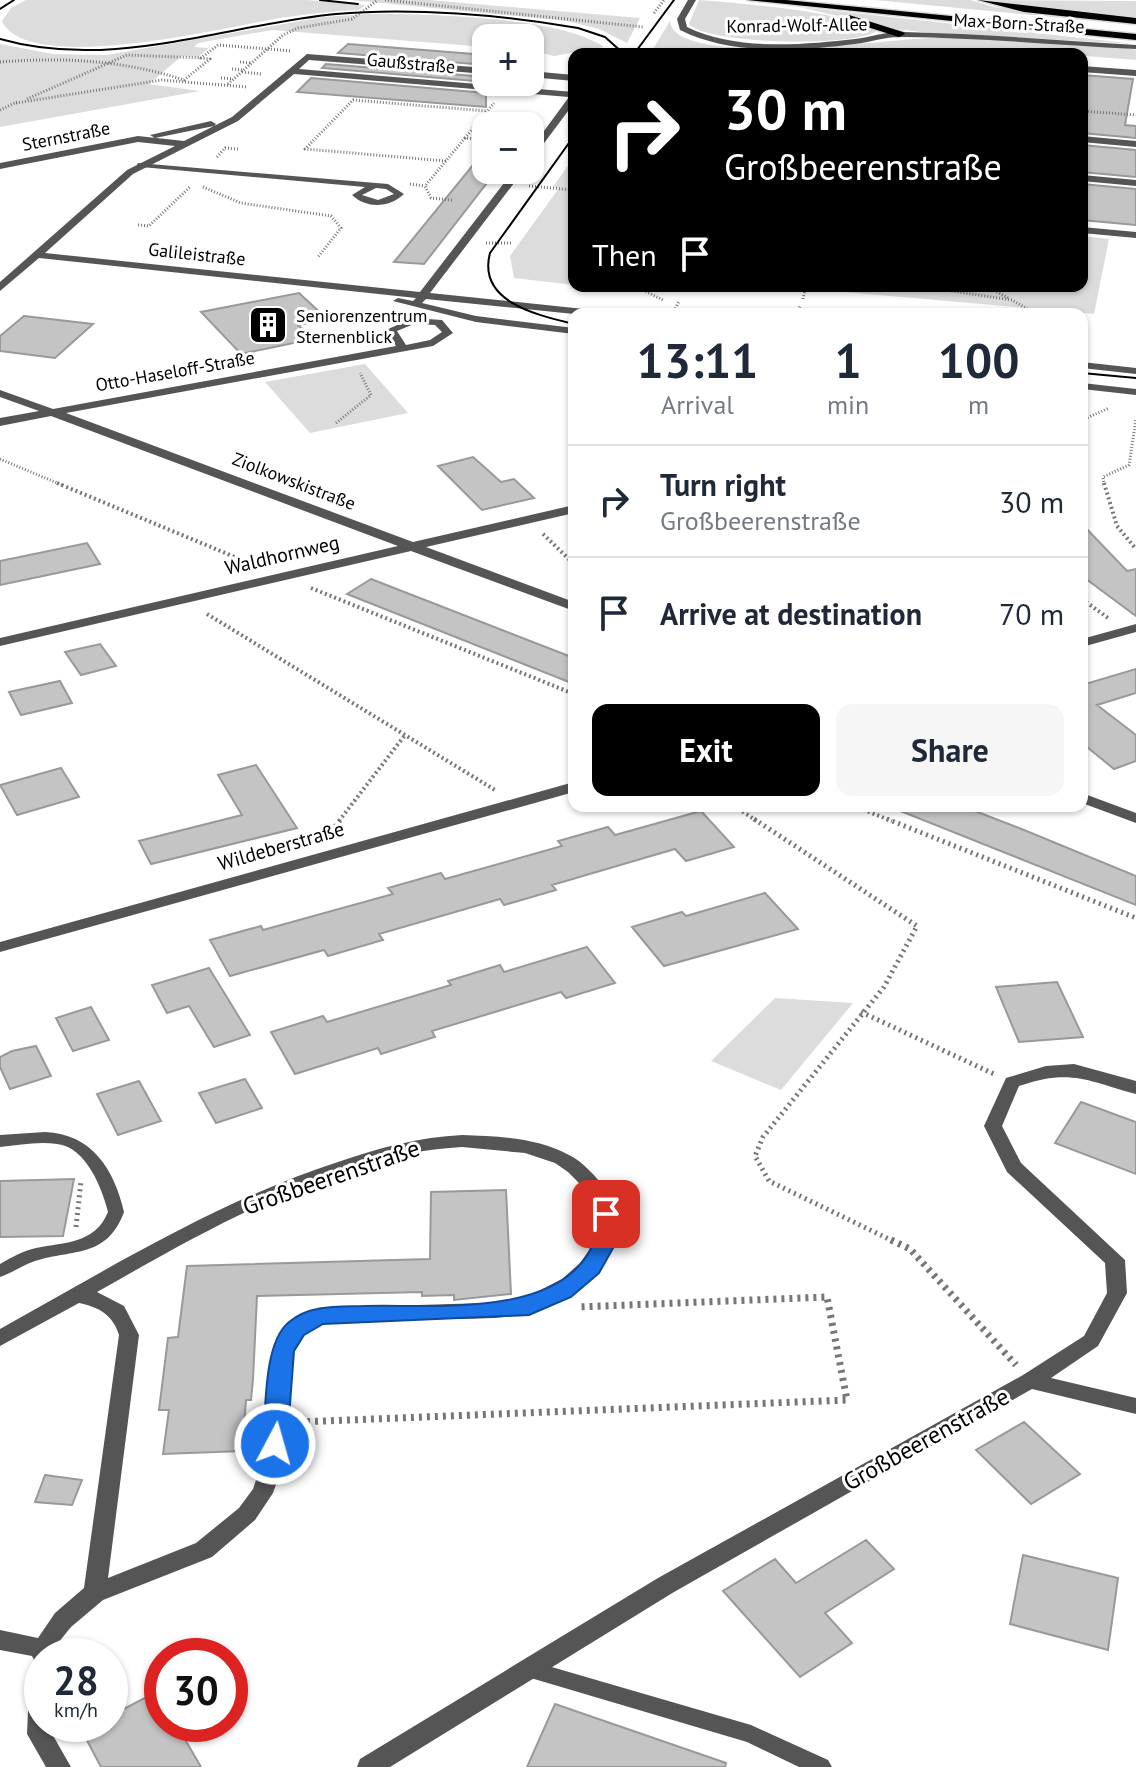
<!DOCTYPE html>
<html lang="en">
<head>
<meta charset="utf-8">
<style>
  body { margin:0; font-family:"PT Sans",sans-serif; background:#f6f6f7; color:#1f2937; height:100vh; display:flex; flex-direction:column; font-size:30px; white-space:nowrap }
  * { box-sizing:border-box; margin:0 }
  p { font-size:26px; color:#747a83 }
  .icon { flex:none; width:44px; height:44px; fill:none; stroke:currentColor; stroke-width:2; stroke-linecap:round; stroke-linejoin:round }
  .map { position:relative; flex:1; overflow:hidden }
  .side { position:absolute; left:568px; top:308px; width:520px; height:504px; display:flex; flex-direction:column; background:#fff; border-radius:16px; box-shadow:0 2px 6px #0004 }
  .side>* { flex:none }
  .hud { position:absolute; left:568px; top:48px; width:520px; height:244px; border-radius:16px; box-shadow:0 2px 6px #0004; background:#000; color:#fff; overflow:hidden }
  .controls { position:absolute; left:472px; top:24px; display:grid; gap:16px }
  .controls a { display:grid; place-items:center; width:72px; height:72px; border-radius:16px; background:#fff; box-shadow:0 2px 6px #0004; font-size:40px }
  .speed { position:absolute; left:24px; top:1638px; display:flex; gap:16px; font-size:40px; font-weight:700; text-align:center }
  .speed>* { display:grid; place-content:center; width:104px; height:104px; border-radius:50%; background:#fff; box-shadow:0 2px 6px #0004; line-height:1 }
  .speed small { font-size:20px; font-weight:400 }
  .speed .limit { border:12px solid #d22; background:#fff; color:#111 }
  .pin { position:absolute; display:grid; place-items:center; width:68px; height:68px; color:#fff; margin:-34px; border-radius:16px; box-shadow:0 4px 12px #0006 }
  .me { position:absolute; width:88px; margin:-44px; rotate:6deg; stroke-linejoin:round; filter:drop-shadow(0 0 6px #0008) }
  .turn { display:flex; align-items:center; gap:28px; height:168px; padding:0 24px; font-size:36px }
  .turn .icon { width:104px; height:104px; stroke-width:2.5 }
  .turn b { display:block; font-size:56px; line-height:68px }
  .then { display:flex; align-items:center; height:76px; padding:0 24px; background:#0003; gap:16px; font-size:30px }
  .eta { display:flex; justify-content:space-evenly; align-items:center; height:136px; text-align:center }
  .eta b { font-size:48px; font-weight:800; line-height:56px }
  .cta { display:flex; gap:16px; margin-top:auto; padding:16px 24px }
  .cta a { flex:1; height:92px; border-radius:16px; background:#000; color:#fff; font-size:32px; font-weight:800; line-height:92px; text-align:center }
  .cta a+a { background:#f6f6f7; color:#1f2937 }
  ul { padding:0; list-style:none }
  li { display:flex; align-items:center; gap:24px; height:112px; padding:0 24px; border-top:2px solid #e0e1e3 }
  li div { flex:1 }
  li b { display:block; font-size:30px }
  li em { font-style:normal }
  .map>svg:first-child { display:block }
  .green { fill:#dcdcdc }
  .building { fill:#c4c4c4; stroke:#999; stroke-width:2 }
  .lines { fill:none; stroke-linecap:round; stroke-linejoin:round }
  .trunk-casing { stroke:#dbdbdb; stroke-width:3 }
  .path-far3 { stroke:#777; stroke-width:3; stroke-dasharray:1 2; stroke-linecap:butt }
  .path-far2 { stroke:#777; stroke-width:4; stroke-dasharray:2 3; stroke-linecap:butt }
  .path-far1 { stroke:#777; stroke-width:5; stroke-dasharray:2 4; stroke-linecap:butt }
  .path { stroke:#777; stroke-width:7; stroke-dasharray:3 5; stroke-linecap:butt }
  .service { fill:#555; fill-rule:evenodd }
  .minor { fill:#555; fill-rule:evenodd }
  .tertiary { fill:#555; fill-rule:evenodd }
  .trunk { fill:#000; fill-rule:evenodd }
  .tram { stroke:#000; stroke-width:2 }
  .route { fill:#1a73e8; stroke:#114b97; stroke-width:2 }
  .labels { text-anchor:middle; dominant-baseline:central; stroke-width:6; stroke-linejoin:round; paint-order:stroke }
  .far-street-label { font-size:18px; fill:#000; stroke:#fff }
  .far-poi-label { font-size:18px; fill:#000; stroke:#fff; text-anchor:start }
  .street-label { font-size:20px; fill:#000; stroke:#fff }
  .near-street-label { font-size:24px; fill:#000; stroke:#fff }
</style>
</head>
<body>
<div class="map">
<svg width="1136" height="1767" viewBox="0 0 1136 1767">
  <rect width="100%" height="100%" fill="#fff"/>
  <path class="green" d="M26,0H307L365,5L359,10C333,11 306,14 280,18C231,26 27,77 2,21L11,8Z
    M350,0H429L640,18L627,43L599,29L567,21Z
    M699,0C735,3 852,12 876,31C858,47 707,45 689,24Z
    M875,0H970L994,7L1136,25Z
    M988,0L1136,1V20L1008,4Z
    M799,7L1136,44L930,33L889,28Z
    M369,14C424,14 561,16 604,47L554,56L530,50V38H486V47L272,30L198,43L194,47L209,48L198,57L182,56L149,84L200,91L0,127V44L53,54L107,55L323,17Z
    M670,21C674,70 896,38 933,38C998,36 1063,43 1128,48L1136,50V60L986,48L978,54L874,48L861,52L870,54H650Z
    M574,157V285L514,278L510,256L559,188L553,187Z
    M1082,236L1109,239L1094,314L822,290L823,286H1082Z
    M365,364L408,413L310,433L265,382Z
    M775,998L853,1003L781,1090L711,1061Z"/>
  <path class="building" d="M348,44L486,55V65L338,53Z
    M326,64L486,77V82L322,68Z
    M1082,75L1133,79L1125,125L1136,126V138L1082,133Z
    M311,78L486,93V107L297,92Z
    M1082,145L1136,150V177L1082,172Z
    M486,149V170H497L424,264L394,262Z
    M1082,184L1136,189V225L1082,220Z
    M299,293L327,319L298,325L313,339L241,354L201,312Z
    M24,316L93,324L55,358L0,351V336Z
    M473,457L501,482L514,479L534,498L482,510L438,466Z
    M1082,524L1127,571L1136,569V616L1082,576Z
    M87,543L100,564L0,585V561Z
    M371,579L574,658V684L347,594Z
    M100,644L116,666L81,675L65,652Z
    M1136,669V693L1097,705L1136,735V761L1114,769L1082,743V685Z
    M60,681L72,703L21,715L9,692Z
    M256,765L297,828L151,864L139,841L242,815L218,775Z
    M61,768L79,797L17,815L0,785Z
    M888,806H962L1024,830L1136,876V905Z
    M701,811L734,847L686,861L675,849L552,885L556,890L504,905L500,899L379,934L383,940L328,956L324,950L230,976L210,940L261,926L263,930L393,894L388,888L441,873L445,879L562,846L558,841L608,827L615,835Z
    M765,893L798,929L664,966L632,927L682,912L686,916Z
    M587,947L615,983L566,998L561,992L432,1031L435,1037L381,1054L378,1048L295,1074L271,1032L323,1016L327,1022L451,985L448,981L500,965L504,972Z
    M209,968L250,1035L214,1047L189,1006L167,1013L152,985Z
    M1057,982L1083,1037L1019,1042L996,987Z
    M91,1007L109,1040L73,1051L56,1018Z
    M36,1046L51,1076L10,1089L0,1067V1057L12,1051Z
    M245,1079L262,1108L216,1123L199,1093Z
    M139,1081L161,1121L118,1135L97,1094Z
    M1081,1102L1136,1122V1174L1055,1143Z
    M74,1179L63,1236L0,1237V1181Z
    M506,1190L511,1294L454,1300V1295L422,1296V1292L257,1296L253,1379L251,1400H246L242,1451L163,1454L169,1410H159L168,1338L178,1337L187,1266L430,1259L431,1192Z
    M1024,1422L1080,1474L1031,1504L976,1450Z
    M45,1475L82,1480L72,1505L35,1502Z
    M866,1540L894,1569L825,1613L852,1643L800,1677L723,1591L775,1559L796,1583Z
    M1023,1555L1118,1578L1108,1650L1010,1624Z
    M162,1689V1724H176L201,1767H101L82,1731L96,1724H110V1716Z
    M555,1704L726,1763L725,1767H527Z"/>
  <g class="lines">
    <g class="trunk-casing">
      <path id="trunk" d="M747,0H786L1136,34V40Z
        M978,0L1136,18V24L1024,12Z
        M849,15L903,32L905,34L899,37L845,20Z"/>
    </g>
    <path class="path-far3" d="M385,0L643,27
      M654,13L664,0
      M268,49L291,51
      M585,54L600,51
      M0,62C63,57 123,60 184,80L210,59L201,58L218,45L268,49
      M240,62L251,63
      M232,69L243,70
      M242,72L261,74
      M221,78L233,79
      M228,84L283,35L298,28L352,19L378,0
      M27,99L127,55L203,58
      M16,103L162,80L247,87
      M0,110L17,102
      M1082,111L1136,115
      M486,140L465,138L494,103
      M217,157L225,148L238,149
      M446,161L305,149L353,100L487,111
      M410,184L425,186
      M529,186L574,190
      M203,187L241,203L331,216L341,228L318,257
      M452,200L431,198L425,186L465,138
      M138,225L149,226L191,186
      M486,243H512
      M635,286L663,300
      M919,286L1012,300L1036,314
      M986,286L1008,298
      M803,299L806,286
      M797,313L800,306
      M673,314L679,301
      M1082,420L1109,408
      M336,423L371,395L360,373
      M0,459L62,485
      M1104,485L1103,477L1129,465L1136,419"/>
    <path class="path-far2" d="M57,483L254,565
      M1104,483L1117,526L1136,549
      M543,534L574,564
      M311,588L574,694
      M1082,599L1108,618
      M207,614L495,790
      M734,806L757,821
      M854,806L892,821
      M339,821L405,735"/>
    <path class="path-far1" d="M754,819L917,926L884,987L763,1137L755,1156L769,1181L895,1242
      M887,819L1136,918
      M328,836L341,819
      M861,1012L994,1074
      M76,1227L81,1181"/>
    <path class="path" d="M891,1240L910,1249L1016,1365
      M299,1422L847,1400L827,1297L578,1307"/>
    <path class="service" d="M138,163L388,184L404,194C389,208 367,209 352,195L365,187L141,167L137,165ZM376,188L386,189L394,194L378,200L362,195Z
      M45,1132C92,1134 114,1169 124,1212C107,1258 74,1249 35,1261C23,1265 12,1273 0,1277V1264C12,1257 23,1251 36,1248C65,1242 95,1244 108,1212C102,1188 86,1147 57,1144C39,1141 19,1145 0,1147V1135Z
      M531,1661L751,1725L828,1760L832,1767H799L747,1742L524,1676L521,1670L524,1664Z"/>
    <path class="minor" d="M872,49L901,54H869V50Z
      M307,54L486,68V74L309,60L299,69L574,92V103L533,158L530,159V150L569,97L294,74L238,121L133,174L45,253L420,292L514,170H524L430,293L603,311L608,314H574L426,299L422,303L476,316L574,328V334L476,322L393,301L398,298L413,301L416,298L39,258L0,291V282L127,170L175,146L138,142L0,169V163L138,136L184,141L232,117Z
      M1082,66L1136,70V76L1082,72Z
      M530,71L574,75V81L530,77Z
      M211,121L216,124L214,126L155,138L150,135Z
      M1082,136L1136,141V147L1082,142Z
      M1082,175L1136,180V186L1082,181Z
      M1082,227L1136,232V238L1082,233Z
      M413,318L442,320L453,333L433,346L66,413L413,542L574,505V513L426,547L574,602V611L411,551L0,646V638L398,546L51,416L0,426V418L39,411L0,397V390L53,409L396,346L386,330ZM414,324L435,325L442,332L430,340L406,345L397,331Z
      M1082,362L1136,368V374L1082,368Z
      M1082,383L1136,389V395L1082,389Z
      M1136,624V632L1082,647V639Z
      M574,782V792L0,952V942Z
      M1082,793L1136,813V823L1082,803Z
      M1074,1064L1136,1081V1094C1088,1081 1071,1068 1019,1086L1002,1126L1021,1163L1125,1260L1127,1293L1098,1346L1051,1378L1136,1398V1414L1032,1389L674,1592L390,1767H357L360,1759L658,1578L1023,1375L1084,1336L1107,1293L1105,1263L1007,1172L984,1126L1006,1078L1046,1066Z
      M462,1135C498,1136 538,1138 569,1155C579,1160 586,1167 593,1174C640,1224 605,1279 551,1304C514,1321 484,1318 444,1319C403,1321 363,1322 322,1323L303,1333L293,1351L283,1465L273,1493L255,1520L212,1557L103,1600L71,1627L58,1643L55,1656H42V1724H51V1732L71,1767H46L27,1734L30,1667L34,1660L32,1656L0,1650V1630L38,1638L55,1613L84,1588L119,1335C113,1315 99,1307 79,1303L0,1346V1329C110,1268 218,1201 338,1162C378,1148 420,1137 462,1135ZM462,1147L525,1153L555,1163L568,1172L588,1192L596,1210L597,1231L591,1248L580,1263L562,1279L517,1302L319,1308L289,1323L273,1351L261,1465L253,1489L239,1508L196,1543L108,1578L139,1335L124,1306L97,1292C203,1232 339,1153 462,1147Z"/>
    <path class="tertiary" d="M688,0H696L685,19L687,27C736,51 802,45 855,39C871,37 888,31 904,32C981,34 1059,40 1136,45V49C1059,45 981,38 903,37C888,36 871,42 855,44C799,51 732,56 680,30L677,19Z"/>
    <use href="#trunk" class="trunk"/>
    <path class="tram" d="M320,0L358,4
      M0,9L14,0
      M0,39C112,71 224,25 336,14C411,7 503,15 578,28L605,37L624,54
      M634,54L674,0
      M574,136L490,253C477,302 537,315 574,324
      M1082,373L1136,378"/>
  </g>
  <path class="route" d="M606,1206L617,1214V1241L599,1273L571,1297L529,1315L323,1324L304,1335L294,1351L287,1444L283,1451L275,1453L266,1451L263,1444C266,1411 263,1343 289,1322C311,1304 339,1307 365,1306C432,1304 562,1319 593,1244C597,1235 595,1223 595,1214Z"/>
  <defs>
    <g id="building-square" transform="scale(2)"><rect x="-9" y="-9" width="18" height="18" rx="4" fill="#000" stroke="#fff"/><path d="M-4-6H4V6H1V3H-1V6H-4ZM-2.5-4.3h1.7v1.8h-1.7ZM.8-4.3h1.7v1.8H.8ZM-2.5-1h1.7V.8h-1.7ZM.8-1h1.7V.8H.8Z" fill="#fff"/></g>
  </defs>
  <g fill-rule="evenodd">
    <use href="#building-square" x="268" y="325"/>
  </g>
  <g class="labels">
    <g class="far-street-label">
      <text transform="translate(1019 23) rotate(3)">Max-Born-Straße</text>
      <text transform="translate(797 25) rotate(-1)">Konrad-Wolf-Allee</text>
      <text transform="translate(411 63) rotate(5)">Gaußstraße</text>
      <text transform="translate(66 136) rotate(-11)">Sternstraße</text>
      <text transform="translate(197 254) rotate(6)">Galileistraße</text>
      <text transform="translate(175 371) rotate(-10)">Otto-Haseloff-Straße</text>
      <text transform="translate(294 481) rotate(21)">Ziolkowskistraße</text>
    </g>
    <g class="far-poi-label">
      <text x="296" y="315">Seniorenzentrum<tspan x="296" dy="21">Sternenblick</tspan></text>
    </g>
    <g class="street-label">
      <text transform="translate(282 555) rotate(-13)">Waldhornweg</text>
      <text transform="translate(281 846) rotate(-16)">Wildeberstraße</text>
    </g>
    <g class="near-street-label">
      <text transform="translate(331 1177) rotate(-19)">Großbeerenstraße</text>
      <text transform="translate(926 1439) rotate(-29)">Großbeerenstraße</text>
    </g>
  </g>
</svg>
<div class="controls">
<a>+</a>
<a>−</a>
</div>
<div class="speed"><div>28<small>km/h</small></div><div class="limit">30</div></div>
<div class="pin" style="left:606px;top:1214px;background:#d93025"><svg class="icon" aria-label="arrive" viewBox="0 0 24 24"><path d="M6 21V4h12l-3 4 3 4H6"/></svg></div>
<svg class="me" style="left:275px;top:1444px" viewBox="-20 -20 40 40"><circle r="17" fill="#1a73e8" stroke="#fff" stroke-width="3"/><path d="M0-11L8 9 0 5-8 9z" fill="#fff"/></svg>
<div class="hud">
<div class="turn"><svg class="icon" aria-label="right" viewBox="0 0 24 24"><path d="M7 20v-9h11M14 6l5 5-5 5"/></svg><div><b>30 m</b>Großbeerenstraße</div></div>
<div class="then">Then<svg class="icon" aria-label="arrive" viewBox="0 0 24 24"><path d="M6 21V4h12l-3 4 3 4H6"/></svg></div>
</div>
<section class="side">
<div class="eta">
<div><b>13:11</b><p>Arrival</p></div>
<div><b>1</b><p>min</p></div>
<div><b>100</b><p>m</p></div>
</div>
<ul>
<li><svg class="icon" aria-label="right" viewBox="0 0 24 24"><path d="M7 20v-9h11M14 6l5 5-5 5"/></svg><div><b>Turn right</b><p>Großbeerenstraße</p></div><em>30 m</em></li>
<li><svg class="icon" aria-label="arrive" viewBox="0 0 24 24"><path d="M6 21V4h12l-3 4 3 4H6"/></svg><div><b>Arrive at destination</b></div><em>70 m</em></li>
</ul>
<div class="cta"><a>Exit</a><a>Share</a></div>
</section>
</div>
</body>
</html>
